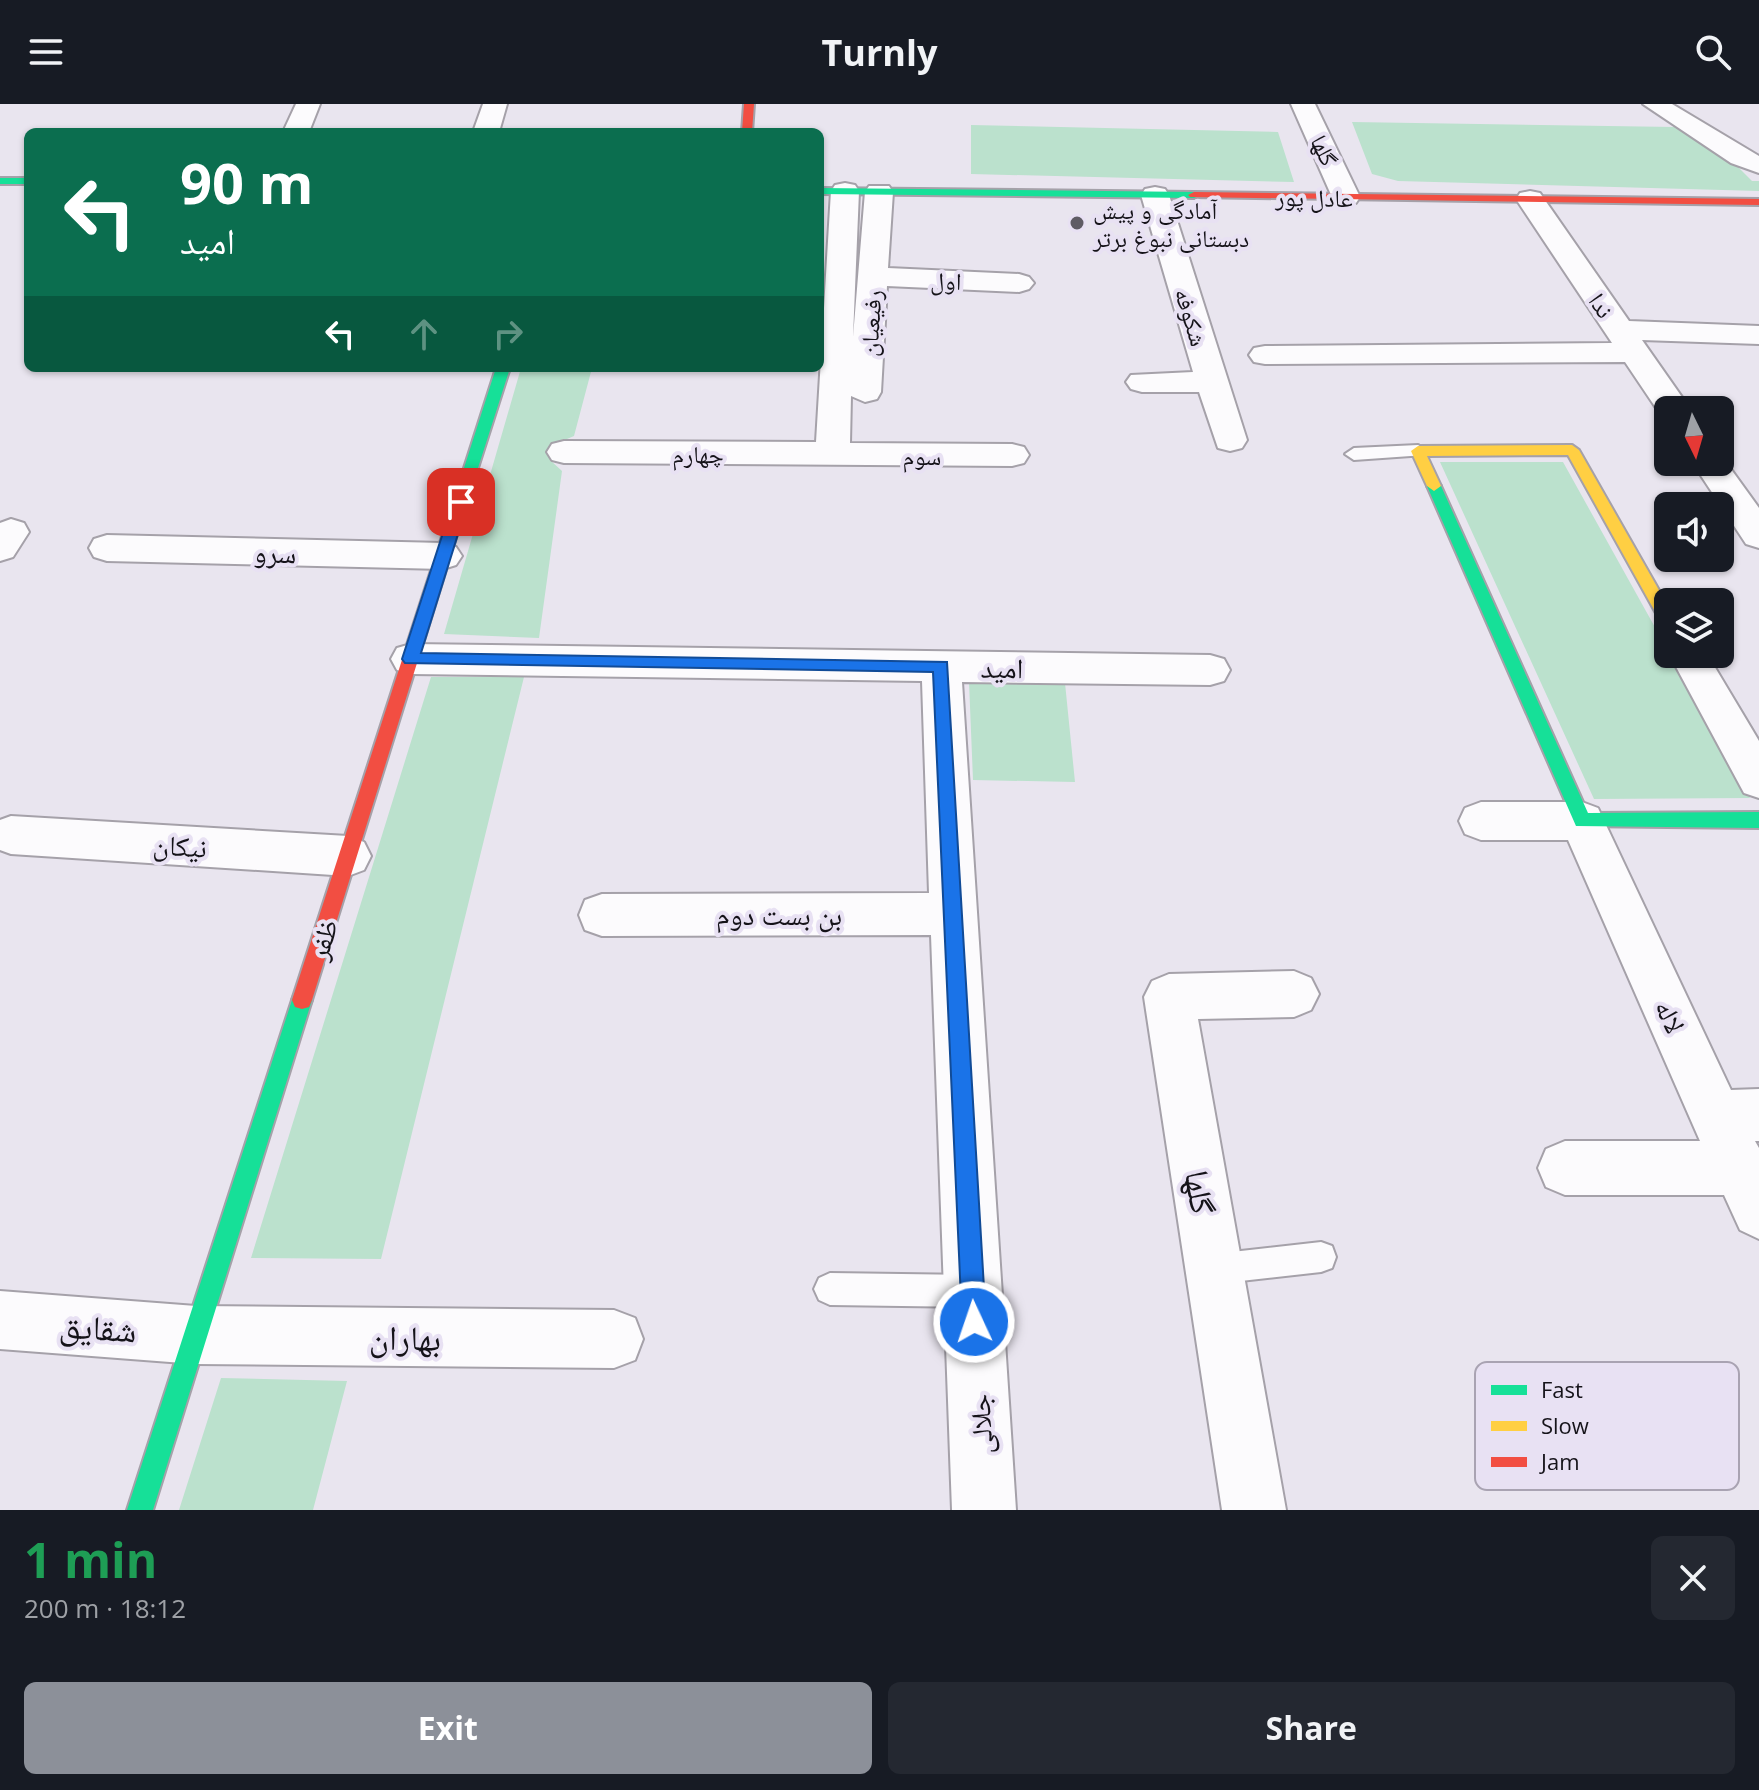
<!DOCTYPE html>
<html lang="en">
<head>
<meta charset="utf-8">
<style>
  body { margin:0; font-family:"Open Sans","Noto Naskh Arabic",sans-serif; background:#242831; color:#f1f3f6; height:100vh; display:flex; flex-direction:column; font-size:30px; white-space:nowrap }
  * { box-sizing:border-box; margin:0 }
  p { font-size:26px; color:#9ea1a6 }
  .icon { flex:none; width:44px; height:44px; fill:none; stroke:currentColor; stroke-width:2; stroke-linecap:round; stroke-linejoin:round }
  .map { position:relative; height:1406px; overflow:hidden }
  .panel { display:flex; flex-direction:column; background:#171b24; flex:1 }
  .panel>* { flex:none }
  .banner { position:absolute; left:24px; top:24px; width:800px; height:244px; border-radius:12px; box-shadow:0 2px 6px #0004; background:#0b6e4f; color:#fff; overflow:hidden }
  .needle { width:52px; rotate:175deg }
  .buttons { position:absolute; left:1654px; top:292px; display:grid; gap:16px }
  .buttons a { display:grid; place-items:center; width:80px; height:80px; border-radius:12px; background:#171b24; box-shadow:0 2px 6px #0004; font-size:40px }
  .pin { position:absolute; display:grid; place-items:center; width:68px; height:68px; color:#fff; margin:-34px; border-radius:16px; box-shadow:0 4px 12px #0006 }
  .me { position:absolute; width:88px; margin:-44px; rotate:357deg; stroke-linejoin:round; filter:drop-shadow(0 0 6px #0008) }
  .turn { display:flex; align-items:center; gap:28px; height:168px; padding:0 24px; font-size:36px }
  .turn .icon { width:104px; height:104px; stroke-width:2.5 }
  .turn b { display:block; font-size:56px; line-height:68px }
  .lanes { display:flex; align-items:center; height:76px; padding:0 24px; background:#0003; justify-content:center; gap:40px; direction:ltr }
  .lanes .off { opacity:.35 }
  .round { display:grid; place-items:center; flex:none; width:84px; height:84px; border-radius:12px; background:#242831 }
  .summary { display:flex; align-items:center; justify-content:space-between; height:136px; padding:0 24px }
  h1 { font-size:48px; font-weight:700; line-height:60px; color:#1e9e55 }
  .primary-button { display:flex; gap:16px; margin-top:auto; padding:16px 24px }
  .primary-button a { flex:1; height:92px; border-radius:12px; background:#8c9099; color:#fff; font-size:32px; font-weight:700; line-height:92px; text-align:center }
  .primary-button a+a { background:#242831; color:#f1f3f6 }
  header { display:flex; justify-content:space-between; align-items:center; height:104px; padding:0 24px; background:#171b24; font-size:36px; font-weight:700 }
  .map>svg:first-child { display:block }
  .green { fill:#bbe1cd }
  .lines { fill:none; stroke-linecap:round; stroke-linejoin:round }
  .lane-casing { stroke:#a5a1a9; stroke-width:4 }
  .street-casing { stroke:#a5a1a9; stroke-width:4 }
  .fast-casing { stroke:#a5a1a9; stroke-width:4 }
  .slow-casing { stroke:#a5a1a9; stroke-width:4 }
  .jam-casing { stroke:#a5a1a9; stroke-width:4 }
  .lane { fill:#fcfbfd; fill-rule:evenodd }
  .street { fill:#fcfbfd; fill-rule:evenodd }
  .fast { fill:#16e098; fill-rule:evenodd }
  .slow { fill:#ffcf43; fill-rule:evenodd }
  .jam { fill:#f24e42; fill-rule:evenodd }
  .route { fill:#1a73e8; stroke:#114b97; stroke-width:2 }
  .poi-dot { fill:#5f5c64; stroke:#e8e1f3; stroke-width:3 }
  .labels { text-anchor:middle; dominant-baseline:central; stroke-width:8; stroke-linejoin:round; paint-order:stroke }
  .far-street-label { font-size:24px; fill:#151319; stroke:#e8e1f3 }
  .far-poi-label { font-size:24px; fill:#151319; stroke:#e8e1f3; text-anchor:start }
  .street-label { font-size:28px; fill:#151319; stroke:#e8e1f3 }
  .near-street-label { font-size:34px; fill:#151319; stroke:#e8e1f3 }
  .key { fill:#e8e1f3; stroke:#a9a3b2; stroke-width:2 }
  .key-label { font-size:22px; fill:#151319 }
</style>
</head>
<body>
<header><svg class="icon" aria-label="menu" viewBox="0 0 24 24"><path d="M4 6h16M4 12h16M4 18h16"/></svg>Turnly<svg class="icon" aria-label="search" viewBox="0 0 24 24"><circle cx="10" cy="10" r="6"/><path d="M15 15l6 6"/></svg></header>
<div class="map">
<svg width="1759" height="1406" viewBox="0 0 1759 1406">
  <rect width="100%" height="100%" fill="#e9e5ef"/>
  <path class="green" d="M1352,18L1675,23L1734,59L1752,77H1759V87L1398,77L1372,70Z
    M971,21L1278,28L1294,78L971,70Z
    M521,264H592L574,332L560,338L550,356L562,367L539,534L444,530Z
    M1440,358H1563L1750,694L1594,695Z
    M431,573H524L381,1155L251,1154Z
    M969,578L1065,579L1075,678L973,676Z
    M221,1274L347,1277L313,1406H179Z"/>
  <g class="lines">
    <g class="lane-casing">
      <path id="lane" d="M1418,341L1427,347L1425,351L1354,356L1345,350L1354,344Z
        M1321,1138L1332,1142L1336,1153L1332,1164L1321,1168L1214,1180L1203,1176L1199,1165L1203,1154L1214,1150Z
        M830,1169L973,1171L984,1176L989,1187L984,1198L973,1203L830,1201L819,1196L814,1185L819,1174Z"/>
    </g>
    <g class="street-casing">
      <path id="street" d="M296,0H320L309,28H283Z
        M483,0H507L499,28H473Z
        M1291,0H1315L1360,93L1356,99H1336L1332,93Z
        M1643,0H1672L1759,52V69L1731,59Z
        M845,79L855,81L859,87L853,233L865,88L869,82H889L893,88L888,164L1019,170L1029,173L1034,179L1029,185L1019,188L887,182L881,288L877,295L865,298L851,292L850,339L1012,340L1024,343L1029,351L1024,359L1012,362L564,359L552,356L547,348L552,340L564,337L816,338L831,87L835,81Z
        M1155,83L1165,85L1169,91L1247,336L1242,344L1230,347L1218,344L1199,288H1142L1131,285L1126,278L1131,271L1193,268L1141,91L1145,85Z
        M1530,87L1540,89L1629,217L1759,222V240L1642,236L1691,306H1668V315L1662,313L1625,258L1265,260L1254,258L1249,251L1254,244L1265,242L1612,239L1516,95L1520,89Z
        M1720,350L1759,404V444L1746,440L1692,358H1720Z
        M11,415L24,419L29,428L13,453L0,457V419Z
        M107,431L443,439L456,443L462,452L456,461L443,465L107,457L94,453L89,444L94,435Z
        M411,540L1210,551L1224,555L1230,566L1224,577L1210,581L962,578L1016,1406H952L931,831L602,832L585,826L579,811L585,796L602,790L929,789L922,577L411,570L397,566L391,555L397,544Z
        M1668,548L1707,550L1759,637V694L1744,689Z
        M1481,698H1582L1598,704L1731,986L1759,985V1037H1755L1759,1044V1135L1740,1126L1724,1091H1565L1546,1083L1538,1064L1546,1045L1565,1037H1700L1568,736H1481L1465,730L1459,717L1465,704Z
        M11,712L348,732L364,738L371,752L364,766L348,772L11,750L0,746V716Z
        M1294,867L1311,874L1319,890L1311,906L1294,913L1198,915L1286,1406H1222L1144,893L1152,877L1169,870Z
        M0,1187L196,1202L614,1206L635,1214L643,1235L635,1256L614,1264L196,1260L0,1245Z"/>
    </g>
    <g class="fast-casing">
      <path id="fast" d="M0,74H28V80H0Z
        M820,84L1194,88L1200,91L1194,94L820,90Z
        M496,264H510L470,389L463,394L456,389Z
        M1434,377L1441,382L1588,709L1759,708V724L1576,722L1427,382Z
        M302,887L309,889L312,896L153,1406H127L292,896L295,889Z"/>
    </g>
    <g class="slow-casing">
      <path id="slow" d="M1572,341L1579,346L1668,502V522L1662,520L1568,351L1427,352L1441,382L1434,387L1427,382L1411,347L1418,342Z"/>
    </g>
    <g class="jam-casing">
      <path id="jam" d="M744,0H754L752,28H742Z
        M1194,88L1759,95V101L1190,93L1188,91Z
        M463,384L470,389L312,896L309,903L302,905L295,903L292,896L456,389Z"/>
    </g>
    <use href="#lane" class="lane"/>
    <use href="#street" class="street"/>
    <use href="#fast" class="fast"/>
    <use href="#slow" class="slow"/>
    <use href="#jam" class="jam"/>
  </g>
  <path class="route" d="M461,393L468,398L421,549L947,558L986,1218L983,1227L974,1230L966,1227L962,1218L933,568L405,559L402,555L453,398Z"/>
  <circle class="poi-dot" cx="1077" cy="119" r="8"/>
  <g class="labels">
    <g class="far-street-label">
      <text transform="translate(1325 46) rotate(65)">گلها</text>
      <text transform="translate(1314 93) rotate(1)">عادل پور</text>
      <text transform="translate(946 176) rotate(2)">اول</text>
      <text transform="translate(1602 201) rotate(56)">ندا</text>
      <text transform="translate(1192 213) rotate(73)">شکوفه</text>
      <text transform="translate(870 219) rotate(-86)">رفیعیان</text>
      <text x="698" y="349">چهارم</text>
      <text x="922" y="351">سوم</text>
    </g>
    <g class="far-poi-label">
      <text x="1093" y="105">آمادگی و پیش<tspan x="1093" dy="28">دبستانی نبوغ برتر</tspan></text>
    </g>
    <g class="street-label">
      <text transform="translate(275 448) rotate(1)">سرو</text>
      <text transform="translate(1002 563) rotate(1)">امید</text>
      <text transform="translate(180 741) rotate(4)">نیکان</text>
      <text x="779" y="810">بن بست دوم</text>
      <text transform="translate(322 835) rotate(-72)">ظفر</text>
      <text transform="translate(1671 912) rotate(65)">لاله</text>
      <text transform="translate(980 1320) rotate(-93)">جلالی</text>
    </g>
    <g class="near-street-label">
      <text transform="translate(1201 1088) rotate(81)">گلها</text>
      <text transform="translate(98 1223) rotate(4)">شقایق</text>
      <text transform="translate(405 1233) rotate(1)">بهاران</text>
    </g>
  </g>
  <rect x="1475" y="1258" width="264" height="128" rx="12" class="key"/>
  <rect x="1491" y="1281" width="36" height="10" fill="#16e098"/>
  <rect x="1491" y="1317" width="36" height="10" fill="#ffcf43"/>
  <rect x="1491" y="1353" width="36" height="10" fill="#f24e42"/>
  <g class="key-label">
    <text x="1541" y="1294">Fast</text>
    <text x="1541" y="1330">Slow</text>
    <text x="1541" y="1366">Jam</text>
  </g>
</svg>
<div class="buttons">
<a><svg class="needle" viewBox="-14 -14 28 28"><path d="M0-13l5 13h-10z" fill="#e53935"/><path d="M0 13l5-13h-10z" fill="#9ea1a6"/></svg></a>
<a><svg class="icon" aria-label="sound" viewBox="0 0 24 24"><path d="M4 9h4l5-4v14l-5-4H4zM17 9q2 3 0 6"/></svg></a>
<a><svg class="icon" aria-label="layers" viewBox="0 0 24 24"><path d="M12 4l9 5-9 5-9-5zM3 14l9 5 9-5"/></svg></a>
</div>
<div class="pin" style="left:461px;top:398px;background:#d93025"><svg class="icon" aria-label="arrive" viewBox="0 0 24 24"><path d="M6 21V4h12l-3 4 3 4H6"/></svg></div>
<svg class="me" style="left:974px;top:1218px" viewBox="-20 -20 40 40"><circle r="17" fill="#1a73e8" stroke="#fff" stroke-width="3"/><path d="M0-11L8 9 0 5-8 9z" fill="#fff"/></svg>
<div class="banner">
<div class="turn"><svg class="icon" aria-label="left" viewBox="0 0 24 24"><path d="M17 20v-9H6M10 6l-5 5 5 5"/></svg><div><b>90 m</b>امید</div></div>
<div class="lanes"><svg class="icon" aria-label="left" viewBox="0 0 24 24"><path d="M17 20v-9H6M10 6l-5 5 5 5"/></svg><svg class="icon off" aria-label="ahead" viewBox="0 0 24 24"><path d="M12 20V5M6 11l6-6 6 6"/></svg><svg class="icon off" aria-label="right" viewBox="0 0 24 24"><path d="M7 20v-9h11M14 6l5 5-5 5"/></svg></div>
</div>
</div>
<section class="panel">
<div class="summary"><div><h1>1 min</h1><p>200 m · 18:12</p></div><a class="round"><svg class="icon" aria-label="close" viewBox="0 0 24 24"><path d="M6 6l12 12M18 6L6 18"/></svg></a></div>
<div class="primary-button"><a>Exit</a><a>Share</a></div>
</section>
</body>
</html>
